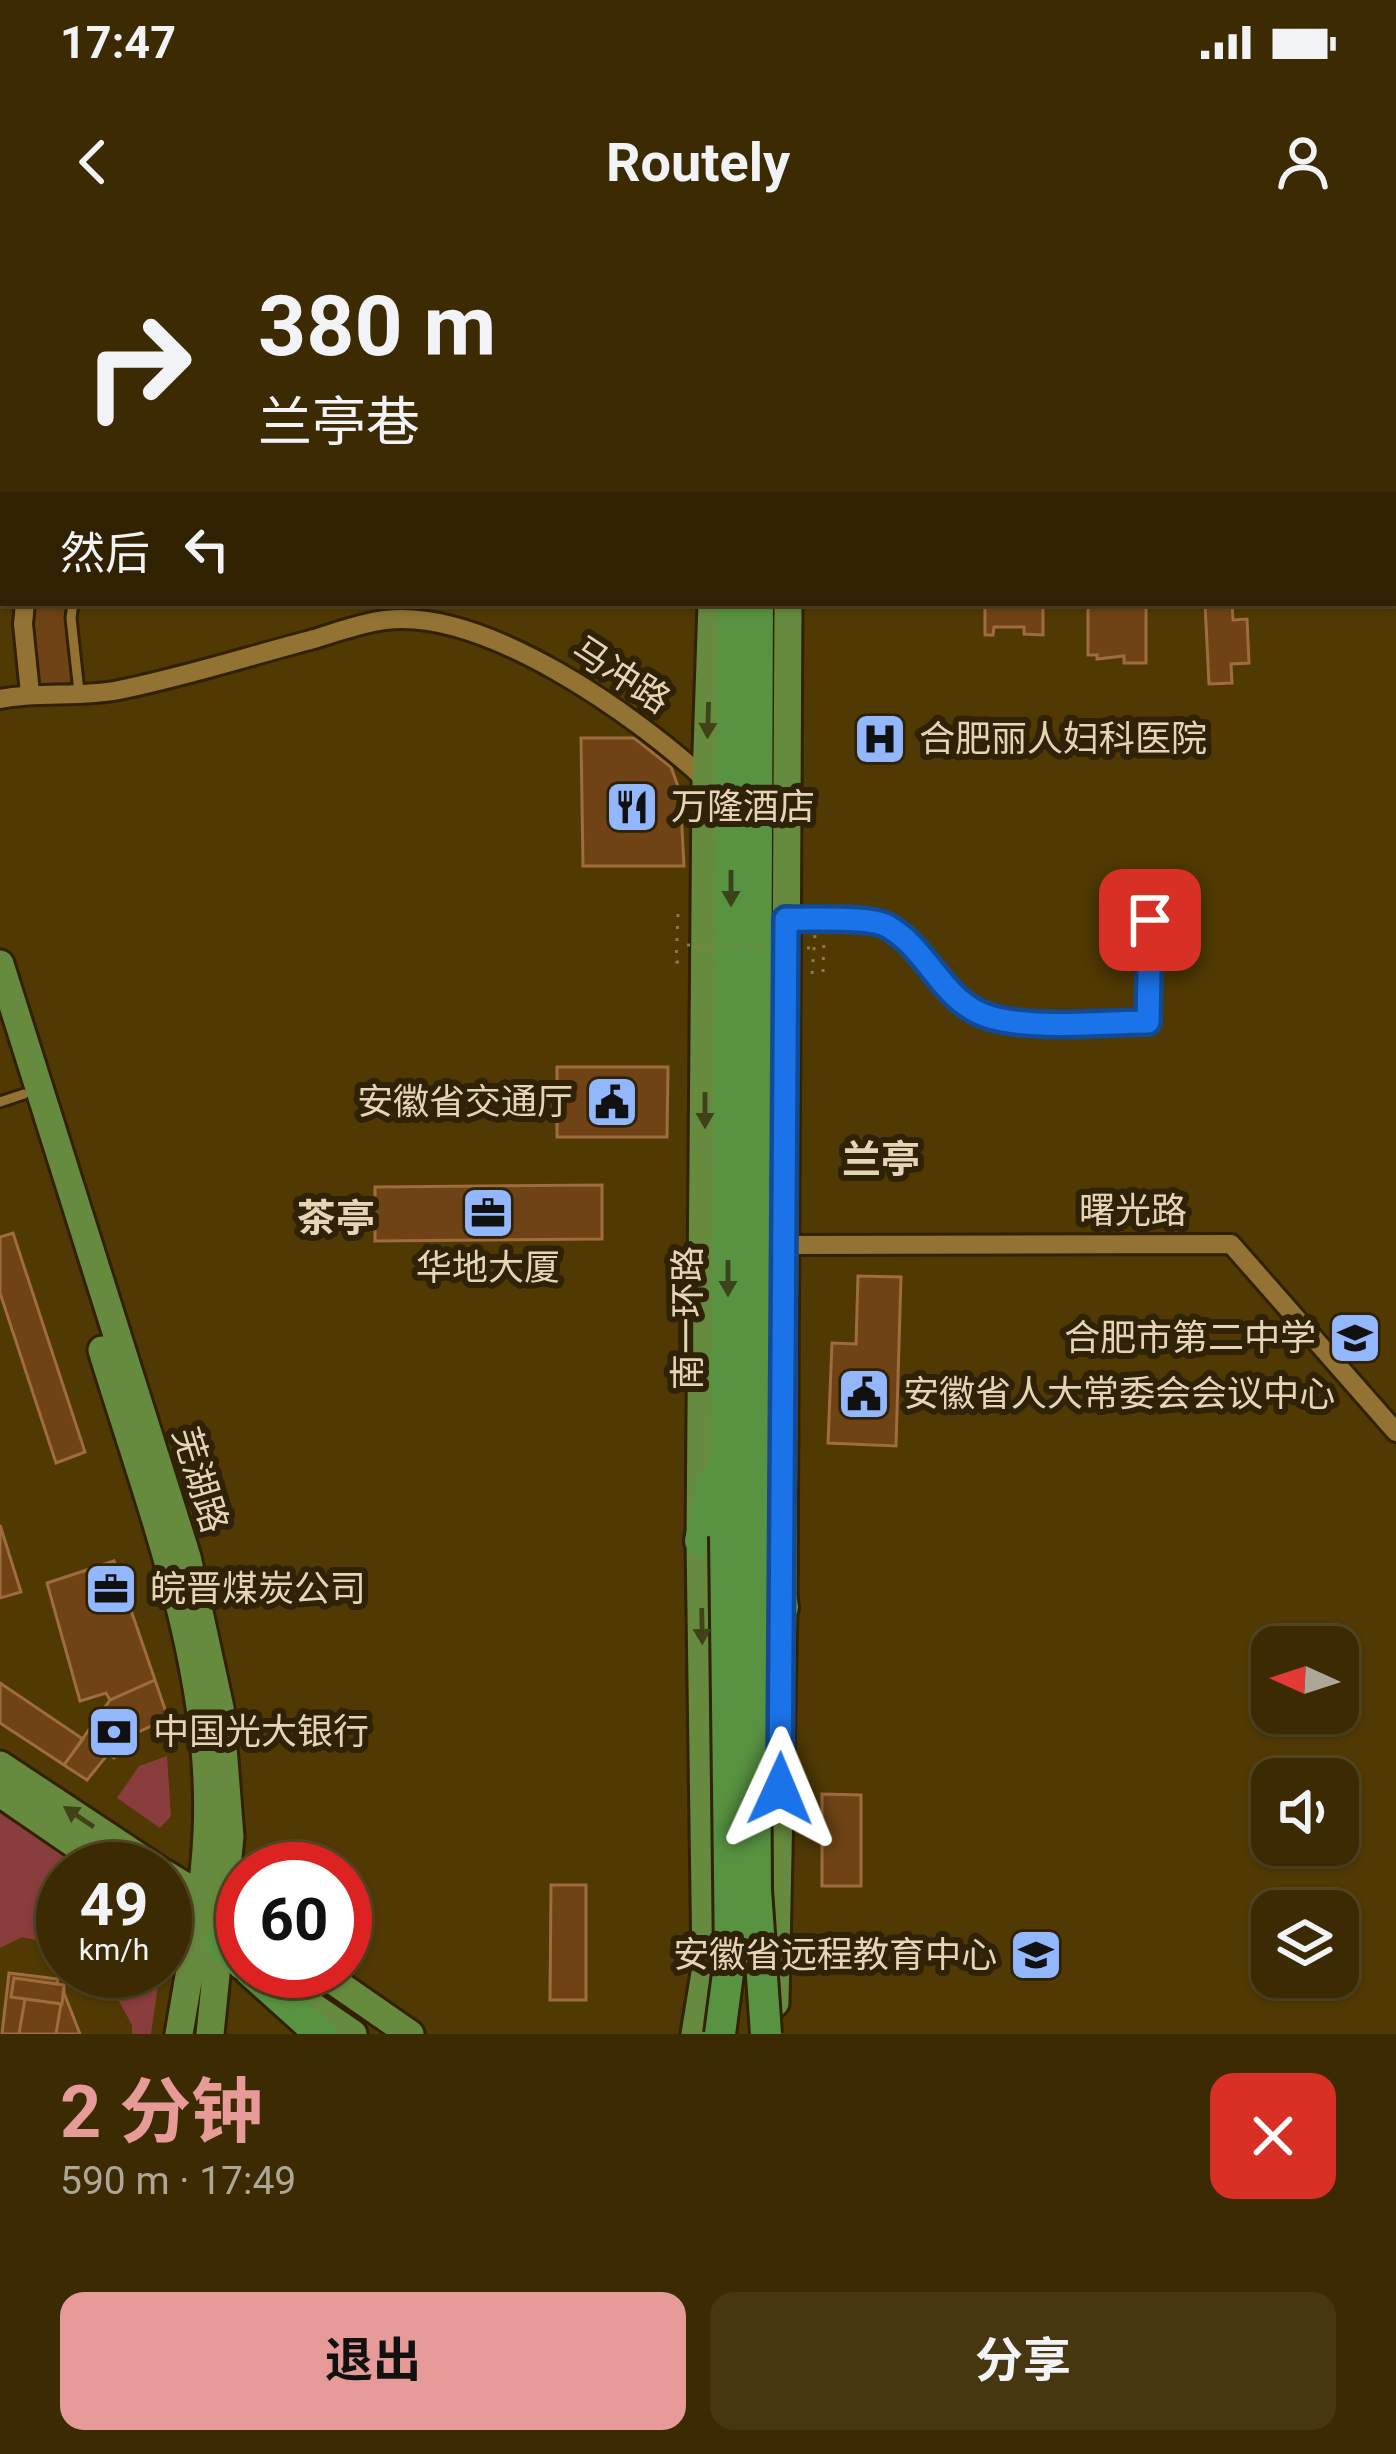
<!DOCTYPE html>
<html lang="zh">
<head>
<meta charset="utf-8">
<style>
  body { margin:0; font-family:Roboto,"Noto Sans SC",sans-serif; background:#473711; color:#f1f3f6; height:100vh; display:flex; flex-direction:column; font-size:45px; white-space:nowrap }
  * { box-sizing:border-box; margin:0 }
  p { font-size:39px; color:#aca799 }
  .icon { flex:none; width:66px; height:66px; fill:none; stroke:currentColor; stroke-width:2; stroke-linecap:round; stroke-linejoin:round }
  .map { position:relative; height:1794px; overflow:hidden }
  .panel { display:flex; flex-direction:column; background:#3c2b02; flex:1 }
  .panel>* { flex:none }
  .guide { position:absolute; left:0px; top:0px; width:1398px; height:366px; box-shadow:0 3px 9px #0004,0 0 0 3px #554724; background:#3c2b02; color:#f1f3f6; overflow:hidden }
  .needle { width:78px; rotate:273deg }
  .controls { position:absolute; left:1251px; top:1386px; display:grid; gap:24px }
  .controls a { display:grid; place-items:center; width:108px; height:108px; border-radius:24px; background:#3c2b02; box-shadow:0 3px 9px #0004,0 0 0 3px #554724; font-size:60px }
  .speed { position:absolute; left:36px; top:1602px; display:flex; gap:24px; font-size:60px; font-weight:700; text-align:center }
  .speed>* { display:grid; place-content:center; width:156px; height:156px; border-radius:50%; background:#3c2b02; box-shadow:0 3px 9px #0004,0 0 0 3px #554724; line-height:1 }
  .speed small { font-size:30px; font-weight:400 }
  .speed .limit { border:18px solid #d22; background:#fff; color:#111 }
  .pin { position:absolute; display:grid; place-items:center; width:102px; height:102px; color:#fff; margin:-51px; border-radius:24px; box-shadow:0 6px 18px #0006 }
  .me { position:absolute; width:132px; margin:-66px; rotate:1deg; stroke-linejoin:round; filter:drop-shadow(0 0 9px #0008) }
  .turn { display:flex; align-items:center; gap:42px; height:252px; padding:0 60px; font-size:54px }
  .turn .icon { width:156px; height:156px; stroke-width:2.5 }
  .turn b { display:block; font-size:84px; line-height:102px }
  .then { display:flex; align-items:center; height:114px; padding:0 60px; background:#0003; gap:24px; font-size:45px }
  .round { display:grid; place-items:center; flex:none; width:126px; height:126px; border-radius:24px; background:#473711 }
  .headline { display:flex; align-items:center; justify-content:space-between; height:204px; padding:0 60px }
  h1 { font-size:72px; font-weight:700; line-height:90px; color:#e69b98 }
  .primary-button { display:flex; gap:24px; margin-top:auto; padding:24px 60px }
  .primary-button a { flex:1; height:138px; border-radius:24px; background:#e69b98; color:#111; font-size:48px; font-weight:700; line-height:138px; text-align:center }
  .primary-button a+a { background:#473711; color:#f1f3f6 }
  .status { display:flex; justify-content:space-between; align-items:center; height:84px; padding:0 60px; background:#3c2b02; direction:ltr }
  .status svg { height:33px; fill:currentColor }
  header { display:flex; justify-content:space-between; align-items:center; height:156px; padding:0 60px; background:#3c2b02; font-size:54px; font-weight:700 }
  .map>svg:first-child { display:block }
  .green { fill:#893d3c }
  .building { fill:#6f4315; stroke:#9f6c3d; stroke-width:3 }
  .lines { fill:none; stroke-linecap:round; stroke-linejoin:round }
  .service-casing { stroke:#312100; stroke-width:15 }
  .minor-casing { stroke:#312100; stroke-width:24 }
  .tertiary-casing { stroke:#312100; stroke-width:27 }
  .primary-casing { stroke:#312100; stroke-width:33 }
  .trunk-casing { stroke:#312100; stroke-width:36 }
  .path { stroke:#8e794d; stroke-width:3; stroke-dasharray:3 9; stroke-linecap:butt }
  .service { stroke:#937334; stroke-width:9 }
  .minor { stroke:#937334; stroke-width:18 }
  .tertiary { stroke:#937334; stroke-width:21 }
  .primary { stroke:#678b3e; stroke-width:27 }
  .trunk { stroke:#589341; stroke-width:30 }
  .trunk-bridge-casing { stroke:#312100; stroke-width:36; stroke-linecap:butt }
  .path-bridge { stroke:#8e794d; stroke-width:3; stroke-dasharray:3 9; stroke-linecap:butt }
  .trunk-bridge { stroke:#589341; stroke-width:30 }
  .oneway { fill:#404218 }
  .oneway2 { fill:#3b4418 }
  .route-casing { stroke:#114b97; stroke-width:30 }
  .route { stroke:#1a73e8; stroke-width:21 }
  .labels { text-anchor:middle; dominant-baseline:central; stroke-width:12; stroke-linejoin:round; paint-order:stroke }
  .street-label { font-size:36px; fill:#e5d4b5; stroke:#2f2207 }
  .poi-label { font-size:36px; fill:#e5d4b5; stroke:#2f2207; text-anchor:start }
  .neighbourhood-label { font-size:39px; font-weight:bold; fill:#e5d4b5; stroke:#2f2207 }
</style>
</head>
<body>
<div class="status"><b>17:47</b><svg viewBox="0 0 49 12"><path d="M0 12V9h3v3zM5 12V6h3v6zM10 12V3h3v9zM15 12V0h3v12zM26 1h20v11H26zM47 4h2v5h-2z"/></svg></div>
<header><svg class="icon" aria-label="back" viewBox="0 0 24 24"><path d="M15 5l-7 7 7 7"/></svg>Routely<svg class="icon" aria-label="person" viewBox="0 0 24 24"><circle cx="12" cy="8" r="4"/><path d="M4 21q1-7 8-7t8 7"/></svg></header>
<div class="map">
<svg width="1396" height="1794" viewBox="0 0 1396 1794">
  <rect width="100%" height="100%" fill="#503903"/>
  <path class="green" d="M167,1516L171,1576L160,1588L117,1558L139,1526Z
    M0,1569L81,1625L80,1629H63V1706L22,1697L0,1708Z
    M102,1731H160L151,1794H132V1785L115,1754L101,1745Z"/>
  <path class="building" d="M25,363H73L79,452L30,453Z
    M985,363H1043V395L1024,394V387H994L993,395H985Z
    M1088,363H1146V423H1124V416L1097,419V415H1088Z
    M1205,363H1232L1233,380L1247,379L1249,423L1231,424L1232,443L1209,444Z
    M581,498H634L671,527L680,552L684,626H583Z
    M557,827H668L667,897H557Z
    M602,945V999L375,1001V947Z
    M13,993L85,1212L56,1223L0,1053V997Z
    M858,1036L901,1037L896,1206L828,1203L832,1103L856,1104Z
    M0,1285L21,1352L0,1358Z
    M114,1321L155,1440L110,1460L106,1453L80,1461L47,1343Z
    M155,1440L168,1478L130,1496L134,1502L114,1518L108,1514L87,1540L64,1525L110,1460Z
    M0,1443L83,1499L64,1525L0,1483Z
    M822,1554L861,1555V1646H822Z
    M551,1645H586V1760H550Z
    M9,1733L58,1739L57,1744L64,1745V1753L80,1794H2Z
    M14,1738L64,1745L62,1764L11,1757Z
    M25,1759L61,1764L56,1794H19Z"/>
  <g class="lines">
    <g class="service-casing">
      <path id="service" d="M110,3V0
        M73,363L71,378L79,452
        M0,862L24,854"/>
    </g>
    <g class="minor-casing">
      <path id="minor" d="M67,3L68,0
        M25,363L23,384L30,453
        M0,459C39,451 80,458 119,450C184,437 249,416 314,399C337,392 361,383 385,380C486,368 635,475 706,540
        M786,678C810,680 869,676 888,686C930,709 942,763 990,777C1034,790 1102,782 1148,782L1149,680
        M784,1005L1231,1004L1396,1192"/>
    </g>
    <g class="tertiary-casing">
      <path id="tertiary" d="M456,3L512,0
        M0,58H3
        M0,74H3
        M1395,300H1396"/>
    </g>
    <g class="primary-casing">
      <path id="primary" d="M709,0V3
        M790,3V0
        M0,724L187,1317L220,1468L230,1597L210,1794
        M102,1110C149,1264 215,1430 207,1593C204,1660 190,1728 179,1794
        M0,1525L157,1629
        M0,1553L111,1629
        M165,1634L243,1681
        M165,1666L205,1692
        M319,1731L410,1794
        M280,1744L353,1794
        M775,1763L783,1367L788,363
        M695,1794L706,1727L700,1301L706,540L712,363"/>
    </g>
    <g class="trunk-casing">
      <path id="trunk" d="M735,3V0
        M760,3V0
        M766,1271L783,1367
        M725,1296L733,363
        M754,1298L758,363
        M700,1301L713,1241
        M220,1703L243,1725
        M250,1731L320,1794"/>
    </g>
    <path class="path" d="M595,3L620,0
      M678,674L676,722H683
      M823,732L824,698
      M812,734L815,695"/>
    <use href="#service" class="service"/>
    <use href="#minor" class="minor"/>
    <use href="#tertiary" class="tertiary"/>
    <use href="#primary" class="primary"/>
    <use href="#trunk" class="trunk"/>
    <g class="trunk-bridge-casing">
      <path id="trunk-bridge" d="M754,1298L756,1650L766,1794
        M720,1794L730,1718L725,1296"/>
    </g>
    <path class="path-bridge" d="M687,705L814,708"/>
    <use href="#trunk-bridge" class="trunk-bridge"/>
  </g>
  <defs><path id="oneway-solid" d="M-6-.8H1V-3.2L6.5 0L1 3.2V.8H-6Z" transform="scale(3)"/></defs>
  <g class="oneway">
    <use href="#oneway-solid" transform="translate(708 480) rotate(92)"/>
    <use href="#oneway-solid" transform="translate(705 870) rotate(90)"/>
    <use href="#oneway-solid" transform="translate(702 1386) rotate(89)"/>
    <use href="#oneway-solid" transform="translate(79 1577) rotate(-146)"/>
  </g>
  <g class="oneway2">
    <use href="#oneway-solid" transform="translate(731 648) rotate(90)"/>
    <use href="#oneway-solid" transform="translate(728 1038) rotate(90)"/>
  </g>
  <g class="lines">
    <g class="route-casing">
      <path id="route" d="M780,1549L786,679C809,680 870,676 887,686C929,709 942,763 990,777C1034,790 1101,782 1148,782L1150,680"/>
    </g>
    <use href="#route" class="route"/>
  </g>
  <defs>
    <g id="hospital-square" transform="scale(2.7)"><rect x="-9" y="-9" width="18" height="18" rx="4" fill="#92b7fd" stroke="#2f2207"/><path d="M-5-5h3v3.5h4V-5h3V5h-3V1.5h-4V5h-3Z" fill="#111"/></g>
    <g id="restaurant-square" transform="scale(2.7)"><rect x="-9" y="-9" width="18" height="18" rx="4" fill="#92b7fd" stroke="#2f2207"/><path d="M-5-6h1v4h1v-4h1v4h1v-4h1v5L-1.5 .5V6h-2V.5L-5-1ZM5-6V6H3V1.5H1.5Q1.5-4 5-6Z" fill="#111"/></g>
    <g id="civic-square" transform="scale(2.7)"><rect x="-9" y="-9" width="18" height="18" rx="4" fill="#92b7fd" stroke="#2f2207"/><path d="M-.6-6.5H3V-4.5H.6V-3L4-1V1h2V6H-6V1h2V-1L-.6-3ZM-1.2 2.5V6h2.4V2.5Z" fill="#111"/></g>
    <g id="office-square" transform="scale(2.7)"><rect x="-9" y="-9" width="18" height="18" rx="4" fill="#92b7fd" stroke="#2f2207"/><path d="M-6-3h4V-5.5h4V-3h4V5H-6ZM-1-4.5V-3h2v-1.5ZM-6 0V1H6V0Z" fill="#111"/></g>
    <g id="school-square" transform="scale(2.7)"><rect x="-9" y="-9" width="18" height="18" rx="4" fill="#92b7fd" stroke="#2f2207"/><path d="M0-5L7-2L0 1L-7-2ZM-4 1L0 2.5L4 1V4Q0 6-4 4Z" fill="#111"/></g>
    <g id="bank-square" transform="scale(2.7)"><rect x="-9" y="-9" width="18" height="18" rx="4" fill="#92b7fd" stroke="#2f2207"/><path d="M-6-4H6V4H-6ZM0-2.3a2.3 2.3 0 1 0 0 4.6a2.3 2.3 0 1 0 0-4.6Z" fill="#111"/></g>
    <g id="university-square" transform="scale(2.7)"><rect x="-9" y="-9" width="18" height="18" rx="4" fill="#92b7fd" stroke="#2f2207"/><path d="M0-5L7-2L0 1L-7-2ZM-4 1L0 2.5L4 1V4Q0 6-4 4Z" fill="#111"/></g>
  </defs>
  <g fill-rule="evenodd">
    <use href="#hospital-square" x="880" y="499"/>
    <use href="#restaurant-square" x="632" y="567"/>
    <use href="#civic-square" x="612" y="862"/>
    <use href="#office-square" x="488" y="973"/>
    <use href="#school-square" x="1355" y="1098"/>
    <use href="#civic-square" x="864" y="1154"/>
    <use href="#office-square" x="111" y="1349"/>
    <use href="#bank-square" x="114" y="1492"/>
    <use href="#university-square" x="1036" y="1715"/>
  </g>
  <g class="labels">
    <g class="street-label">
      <text transform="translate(621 435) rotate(33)">马冲路</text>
      <text x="1133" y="971">曙光路</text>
      <text transform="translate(688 1078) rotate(-90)">南一环路</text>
      <text transform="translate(200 1240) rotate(73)">芜湖路</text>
    </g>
    <g class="poi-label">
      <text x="919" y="499">合肥丽人妇科医院</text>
      <text x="671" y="567">万隆酒店</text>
      <text x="573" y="862" text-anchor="end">安徽省交通厅</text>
      <text x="488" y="1028" text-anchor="middle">华地大厦</text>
      <text x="1316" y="1098" text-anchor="end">合肥市第二中学</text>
      <text x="903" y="1154">安徽省人大常委会会议中心</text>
      <text x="150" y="1349">皖晋煤炭公司</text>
      <text x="153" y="1492">中国光大银行</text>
      <text x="997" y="1715" text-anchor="end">安徽省远程教育中心</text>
    </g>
    <g class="neighbourhood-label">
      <text x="881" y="920">兰亭</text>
      <text x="336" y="979">茶亭</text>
    </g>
  </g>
</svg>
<div class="controls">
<a><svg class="needle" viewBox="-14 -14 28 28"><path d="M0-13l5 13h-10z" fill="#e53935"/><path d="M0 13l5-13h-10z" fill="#aca799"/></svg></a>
<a><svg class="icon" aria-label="sound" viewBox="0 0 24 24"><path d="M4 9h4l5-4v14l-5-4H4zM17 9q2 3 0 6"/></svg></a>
<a><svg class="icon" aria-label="layers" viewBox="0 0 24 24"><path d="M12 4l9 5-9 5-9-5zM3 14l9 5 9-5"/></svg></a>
</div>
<div class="speed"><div>49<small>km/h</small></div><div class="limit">60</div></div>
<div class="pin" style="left:1150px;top:680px;background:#d93025"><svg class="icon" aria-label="arrive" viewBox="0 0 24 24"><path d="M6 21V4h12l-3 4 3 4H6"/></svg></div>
<svg class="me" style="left:780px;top:1549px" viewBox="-20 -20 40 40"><path d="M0-17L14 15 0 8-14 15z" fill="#1a73e8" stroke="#fff" stroke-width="4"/></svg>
<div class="guide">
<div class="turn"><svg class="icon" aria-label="right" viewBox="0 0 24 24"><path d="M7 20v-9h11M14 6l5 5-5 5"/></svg><div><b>380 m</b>兰亭巷</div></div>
<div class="then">然后<svg class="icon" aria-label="left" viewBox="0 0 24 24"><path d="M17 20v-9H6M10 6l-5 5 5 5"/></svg></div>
</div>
</div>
<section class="panel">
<div class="headline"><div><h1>2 分钟</h1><p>590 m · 17:49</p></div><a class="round" style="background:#d93025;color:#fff"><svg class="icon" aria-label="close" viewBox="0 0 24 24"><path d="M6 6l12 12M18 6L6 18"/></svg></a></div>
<div class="primary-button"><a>退出</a><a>分享</a></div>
</section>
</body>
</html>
